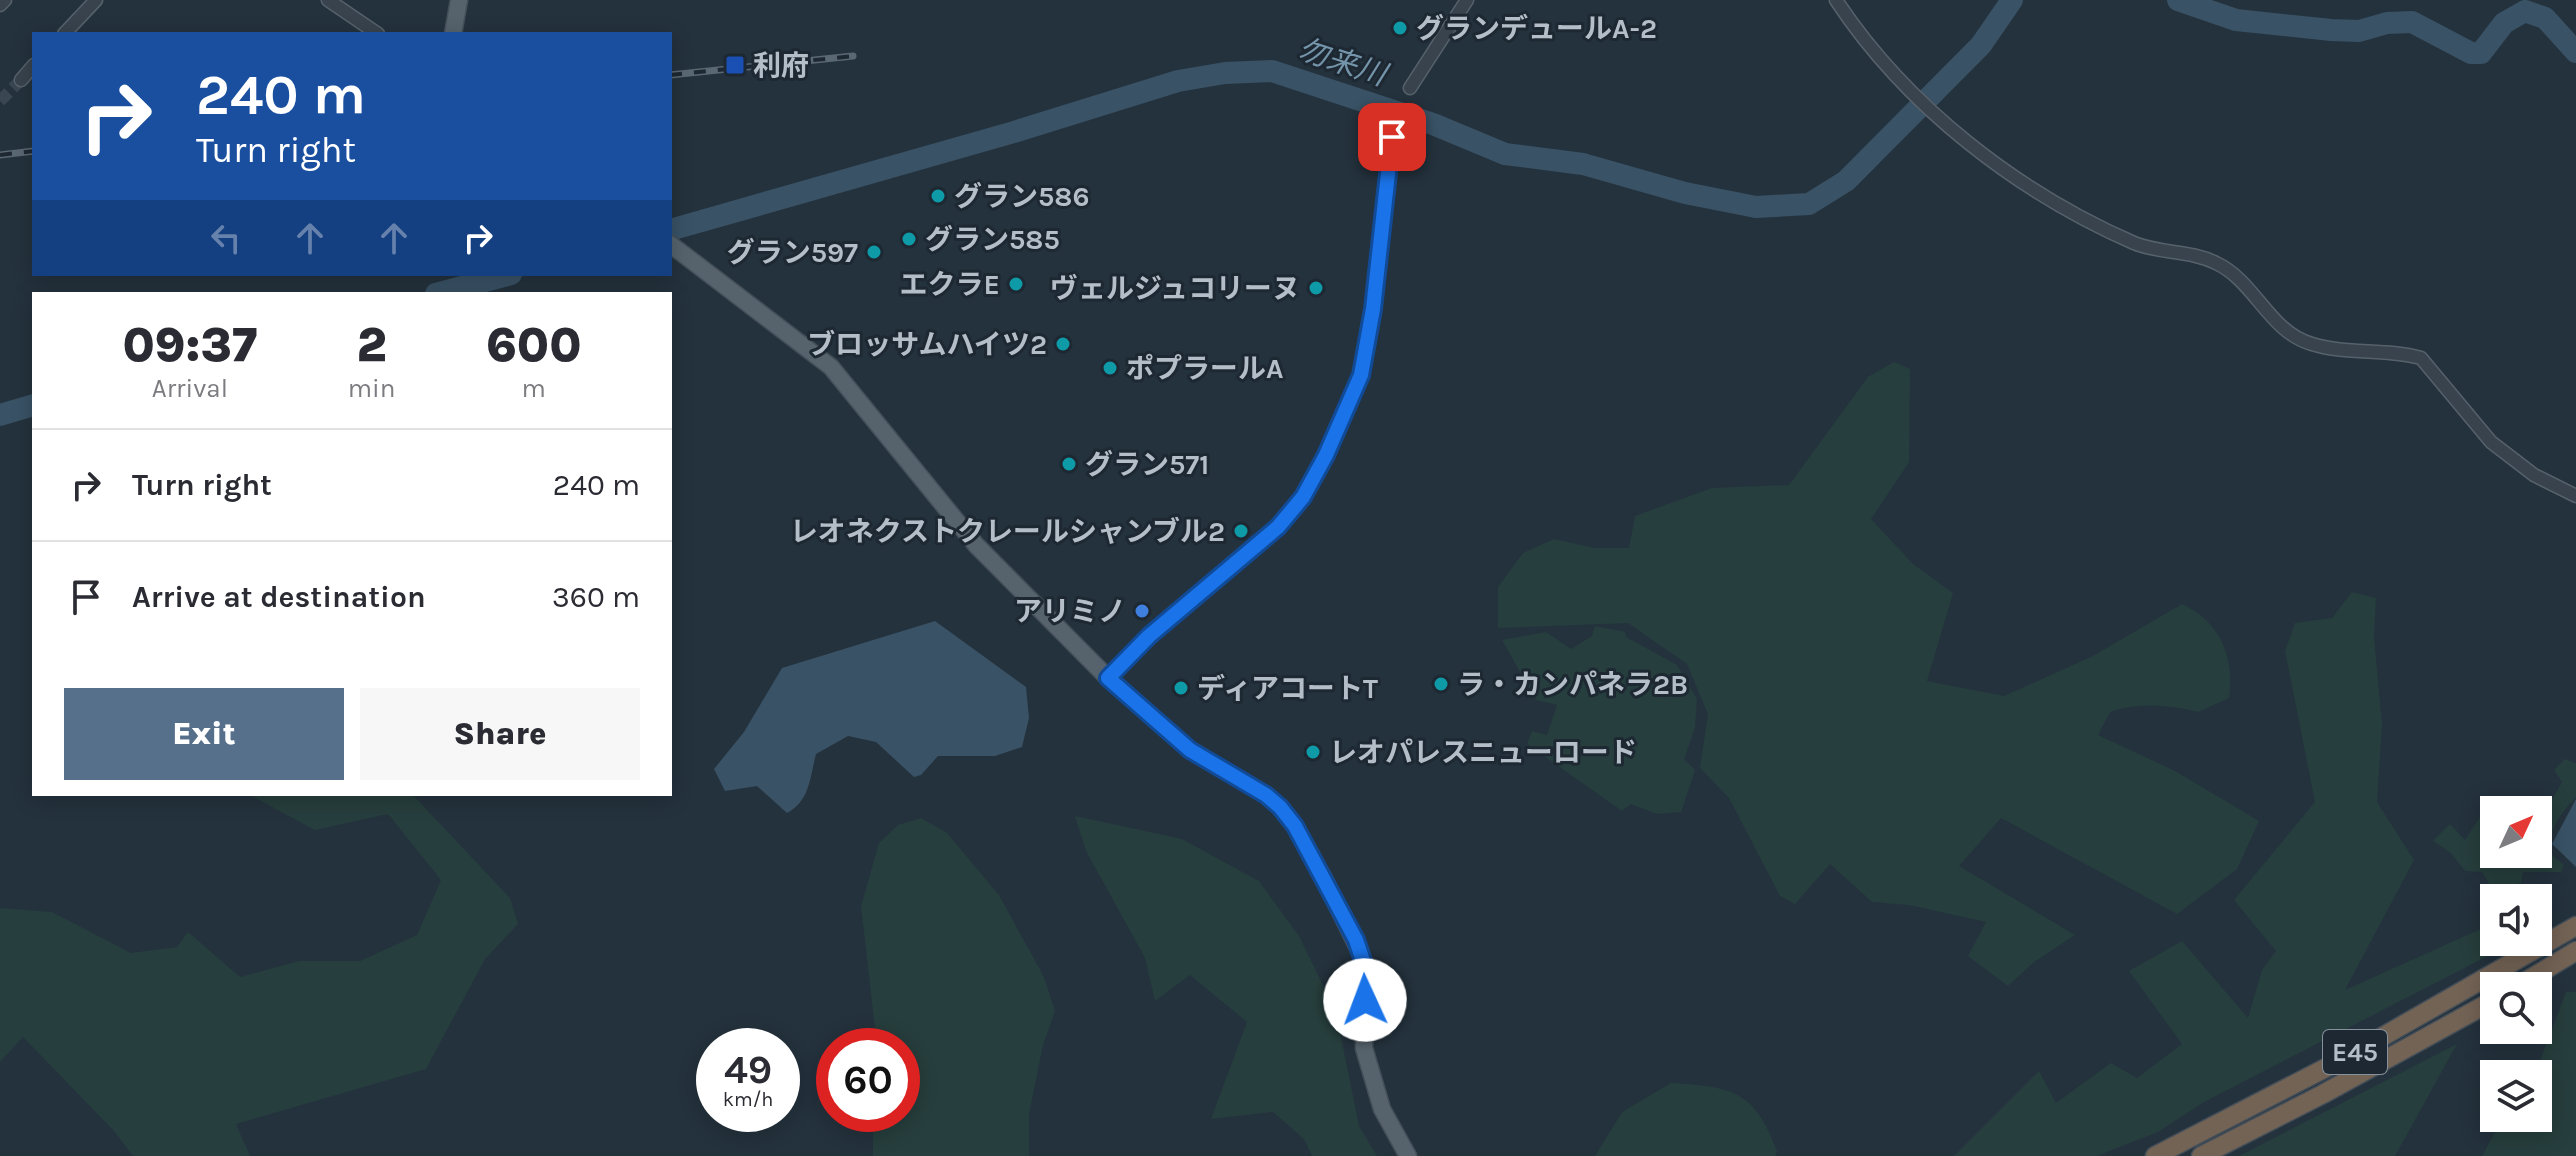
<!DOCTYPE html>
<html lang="en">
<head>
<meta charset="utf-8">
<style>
  body { margin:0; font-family:Karla,"Noto Sans JP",sans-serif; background:#f7f7f7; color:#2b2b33; height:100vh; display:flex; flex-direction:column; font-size:30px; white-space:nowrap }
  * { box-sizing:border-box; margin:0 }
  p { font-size:26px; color:#7c7c81 }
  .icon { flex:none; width:44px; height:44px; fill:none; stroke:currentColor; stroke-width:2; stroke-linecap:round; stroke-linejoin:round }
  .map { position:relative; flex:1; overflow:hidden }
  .panel { position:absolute; left:32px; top:292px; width:640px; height:504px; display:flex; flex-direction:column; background:#fff; border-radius:0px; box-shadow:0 4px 20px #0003 }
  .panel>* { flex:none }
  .hud { position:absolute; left:32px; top:32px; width:640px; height:244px; border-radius:0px; box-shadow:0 4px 20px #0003; background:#1a4fa0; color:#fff; overflow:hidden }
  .needle { width:52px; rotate:46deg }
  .buttons { position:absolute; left:2480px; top:796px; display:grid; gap:16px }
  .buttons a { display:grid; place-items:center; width:72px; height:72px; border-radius:0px; background:#fff; box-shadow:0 4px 20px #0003; font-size:40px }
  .speed { position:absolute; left:696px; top:1028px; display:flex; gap:16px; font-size:40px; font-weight:700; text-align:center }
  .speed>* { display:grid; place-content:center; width:104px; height:104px; border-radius:50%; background:#fff; box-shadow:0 4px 20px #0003; line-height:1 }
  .speed small { font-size:20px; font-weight:400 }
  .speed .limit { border:12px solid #d22; background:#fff; color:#111 }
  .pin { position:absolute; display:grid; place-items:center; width:68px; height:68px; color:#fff; margin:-34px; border-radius:16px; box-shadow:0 4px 12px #0006 }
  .me { position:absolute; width:88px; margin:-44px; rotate:358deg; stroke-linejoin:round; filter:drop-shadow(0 0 6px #0008) }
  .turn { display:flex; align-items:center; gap:28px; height:168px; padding:0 32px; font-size:36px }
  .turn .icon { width:104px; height:104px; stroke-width:2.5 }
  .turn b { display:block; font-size:56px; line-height:68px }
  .lanes { display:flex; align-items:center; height:76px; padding:0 32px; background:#0003; justify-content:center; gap:40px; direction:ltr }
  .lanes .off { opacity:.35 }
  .eta { display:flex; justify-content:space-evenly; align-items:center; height:136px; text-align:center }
  .eta b { font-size:48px; font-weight:800; line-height:56px }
  .button { display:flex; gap:16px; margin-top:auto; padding:16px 32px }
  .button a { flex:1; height:92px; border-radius:0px; background:#566f8b; color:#fff; font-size:32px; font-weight:800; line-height:92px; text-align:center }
  .button a+a { background:#f7f7f7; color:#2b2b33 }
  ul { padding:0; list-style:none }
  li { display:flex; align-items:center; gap:24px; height:112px; padding:0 32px; border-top:2px solid #e1e1e2 }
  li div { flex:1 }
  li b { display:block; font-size:30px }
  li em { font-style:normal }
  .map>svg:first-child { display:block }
  .green { fill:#263e3d }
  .water { fill:#395265 }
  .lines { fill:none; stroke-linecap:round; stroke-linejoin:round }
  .river { stroke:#395265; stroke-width:22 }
  .minor-tunnel { stroke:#3a4752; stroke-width:12; stroke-dasharray:12 6; stroke-linecap:butt }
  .minor-casing { stroke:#56616b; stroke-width:15 }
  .major-casing { stroke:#444f59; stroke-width:19 }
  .highway-casing { stroke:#434e58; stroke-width:21 }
  .minor { stroke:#38434d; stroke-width:12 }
  .major { stroke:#56636d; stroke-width:16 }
  .highway { stroke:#736355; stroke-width:18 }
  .rail-casing { stroke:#5a6874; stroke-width:7 }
  .rail { stroke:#1d2832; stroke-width:4; stroke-dasharray:12; stroke-linecap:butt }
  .route-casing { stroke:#114b97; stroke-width:20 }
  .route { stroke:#1a73e8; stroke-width:14 }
  .culture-dot { fill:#0f9aa8; stroke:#1d2832; stroke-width:3 }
  .transit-dot { fill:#1a4fb4; stroke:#1d2832; stroke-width:3 }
  .shop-dot { fill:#3f7fe0; stroke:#1d2832; stroke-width:3 }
  .labels { text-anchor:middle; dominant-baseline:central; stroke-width:6; stroke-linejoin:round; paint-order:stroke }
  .shield { fill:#1d2832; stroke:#87919b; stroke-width:2 }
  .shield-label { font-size:26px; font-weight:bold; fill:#b4bec8 }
  .poi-label { font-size:28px; font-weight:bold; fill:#b4bec8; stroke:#1d2832; text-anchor:start }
  .water-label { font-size:30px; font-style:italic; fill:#7494aa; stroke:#1d2832 }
</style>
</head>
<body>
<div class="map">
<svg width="2576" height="1156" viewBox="0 0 2576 1156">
  <rect width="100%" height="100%" fill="#24323d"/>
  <path class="green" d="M1894,362L1910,369L1909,462L1871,519L1913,564L1953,593L1927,681L2004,696L2093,656L2182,604C2220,621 2235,658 2229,698L2198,712C2168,705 2140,702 2110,712L2098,735L2175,771L2259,821L2237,869L2177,914L2001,818L1959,866L2075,935L2034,962L2008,986L1968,956L1986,922L1909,905L1872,902L1830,864L1795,904L1780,896L1729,798L1700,768L1708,714L1687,664L1628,623L1498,628V587L1523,553L1554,539L1594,548H1629L1635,516L1712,488L1789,485L1868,377Z
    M2352,592L2376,598L2374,637L2382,724L2377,802L2414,860L2345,990L2494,923V942H2515L2204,1102L2158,1132L2097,1156H1954L2039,1071L2056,1103L2111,1063L2137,1078L2182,1044L2129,971L2182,941L2248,1018L2262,970L2276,951L2234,900L2315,802L2285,651L2295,623L2332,618Z
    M1595,626L1625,632L1626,637L1677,665L1697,699L1695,728L1684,759L1695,770L1681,812L1657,814L1631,804L1622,811L1527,744L1532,731L1547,735L1557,705L1536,700L1502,640L1546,632L1571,649L1592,636Z
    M2565,759L2576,763V797C2562,812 2547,831 2549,853L2564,865L2561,872H2523L2521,883L2493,890L2482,872L2465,871L2451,853L2433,841L2450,824L2465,840L2480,817L2494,818V854H2538V815L2550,803L2562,782L2554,770Z
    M248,794H412L510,898L518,924L485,959L426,1069L236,1124L250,1156H133L114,1131L23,1037L0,1062V908L52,912L131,953L177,947L188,932L240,977L299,961H360L417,935L441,880L388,814L315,830Z
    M1075,816L1182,839L1259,881L1299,936L1336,1012L1359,1126L1377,1156H1312L1304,1139L1273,1112L1211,1119L1247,1022L1190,975L1155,1001L1145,958L1086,851Z
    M921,818L947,833L999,895L1044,977L1055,1011L1043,1045L1029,1114V1156H873V1114H902V1046H877L861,906L879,843L898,825Z
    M2566,992H2576V1156H2482L2503,1118H2538V1074H2535Z
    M2457,1044L2395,1156H2239Z
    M1671,1083C1731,1087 1754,1089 1777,1151L1775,1156H1595L1622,1112Z"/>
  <path class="water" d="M935,621L1026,687L1029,718L1022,747L995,756H938L921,775L914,777L876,742L848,736L816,754C810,777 810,801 787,813L757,786L725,791L714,769L744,732L782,668Z
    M2576,799V867L2552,844Z"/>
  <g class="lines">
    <path class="river" d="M2178,0L2236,20L2331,30L2359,31L2387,23L2412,22L2471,53H2481L2504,23L2525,11L2545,18L2576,52
      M670,230L1014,132L1178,81L1225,73L1272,71L1433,124L1505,154L1583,164L1685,193L1756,207L1809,204L1846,181L1981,45L2012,0
      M436,294L511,274
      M0,415L34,405"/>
    <path class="minor-tunnel" d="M0,101L21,80"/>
    <g class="minor-casing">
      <path id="minor" d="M328,0L378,34
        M1836,0C1906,106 2017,192 2134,243C2161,254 2190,250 2216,263C2255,281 2269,332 2312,344C2347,355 2386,348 2421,358L2491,442L2534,475L2576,496
        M0,5L5,0
        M64,34L96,0
        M21,80L34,65
        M1410,88L1467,0
        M1108,678L1149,636L1278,527L1303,497L1326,455L1361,375L1373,309L1392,137"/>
    </g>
    <g class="major-casing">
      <path id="major" d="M453,34L459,0
        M670,244L831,367L976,545L1108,678L1190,750L1266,795L1280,807L1295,826L1323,877L1361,954L1365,974L1364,1048L1382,1109L1408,1156"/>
    </g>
    <g class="highway-casing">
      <path id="highway" d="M2518,986L2576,951
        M2155,1156L2347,1057L2576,926
        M2201,1156L2323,1094L2494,1000"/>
    </g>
    <use href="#minor" class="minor"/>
    <use href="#major" class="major"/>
    <use href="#highway" class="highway"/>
    <g class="rail-casing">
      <path id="rail" d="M670,75L853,56
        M0,155L34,151"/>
    </g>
    <use href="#rail" class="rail"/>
  </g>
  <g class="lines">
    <g class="route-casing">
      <path id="route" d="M1365,1000L1364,964L1356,940L1295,826L1280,807L1266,795L1190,750L1108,678L1149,636L1278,527L1303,497L1326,455L1361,375L1373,309L1392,137"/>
    </g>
    <use href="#route" class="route"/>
  </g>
  <g class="culture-dot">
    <circle cx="1400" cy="28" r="8"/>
    <circle cx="938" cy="196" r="8"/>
    <circle cx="909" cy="239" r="8"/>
    <circle cx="874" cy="252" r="8"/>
    <circle cx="1016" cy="284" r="8"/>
    <circle cx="1316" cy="288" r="8"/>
    <circle cx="1063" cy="344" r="8"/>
    <circle cx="1110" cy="368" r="8"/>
    <circle cx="1069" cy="464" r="8"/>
    <circle cx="1241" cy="531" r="8"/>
    <circle cx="1441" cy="684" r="8"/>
    <circle cx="1181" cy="688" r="8"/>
    <circle cx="1313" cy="752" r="8"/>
  </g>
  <rect class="transit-dot" x="725" y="55" width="20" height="20" rx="4"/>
  <circle class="shop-dot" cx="1142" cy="611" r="8"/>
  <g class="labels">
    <rect class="shield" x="2323" y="1030" width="64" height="44" rx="6"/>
    <g class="shield-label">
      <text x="2355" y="1052">E45</text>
    </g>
    <g class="poi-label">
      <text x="1416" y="28">グランデュールA-2</text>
      <text x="753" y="65">利府</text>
      <text x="954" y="196">グラン586</text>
      <text x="925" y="239">グラン585</text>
      <text x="858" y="252" text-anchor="end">グラン597</text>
      <text x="1000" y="284" text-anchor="end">エクラE</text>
      <text x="1300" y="288" text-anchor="end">ヴェルジュコリーヌ</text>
      <text x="1047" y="344" text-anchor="end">ブロッサムハイツ2</text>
      <text x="1126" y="368">ポプラールA</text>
      <text x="1085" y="464">グラン571</text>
      <text x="1225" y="531" text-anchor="end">レオネクストクレールシャンブル2</text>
      <text x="1126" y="611" text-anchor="end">アリミノ</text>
      <text x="1457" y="684">ラ・カンパネラ2B</text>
      <text x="1197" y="688">ディアコートT</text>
      <text x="1329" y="752">レオパレスニューロード</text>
    </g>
    <g class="water-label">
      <text transform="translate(1342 62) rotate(18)">勿来川</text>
    </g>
  </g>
</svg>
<div class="buttons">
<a><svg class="needle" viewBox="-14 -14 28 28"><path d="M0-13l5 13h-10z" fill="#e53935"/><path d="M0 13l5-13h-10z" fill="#7c7c81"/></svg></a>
<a><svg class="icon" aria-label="sound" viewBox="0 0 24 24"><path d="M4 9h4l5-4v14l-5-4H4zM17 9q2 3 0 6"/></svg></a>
<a><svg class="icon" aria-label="search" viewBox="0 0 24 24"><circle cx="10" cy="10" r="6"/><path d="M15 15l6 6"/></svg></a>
<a><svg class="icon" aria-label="layers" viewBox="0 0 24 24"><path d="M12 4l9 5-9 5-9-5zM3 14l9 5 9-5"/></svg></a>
</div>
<div class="speed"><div>49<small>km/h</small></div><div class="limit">60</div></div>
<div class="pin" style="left:1392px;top:137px;background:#d93025"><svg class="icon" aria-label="arrive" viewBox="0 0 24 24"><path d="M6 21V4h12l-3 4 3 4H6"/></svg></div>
<svg class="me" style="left:1365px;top:1000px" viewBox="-20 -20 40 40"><circle r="19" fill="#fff"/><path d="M0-13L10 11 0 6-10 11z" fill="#1a73e8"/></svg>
<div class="hud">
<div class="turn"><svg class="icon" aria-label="right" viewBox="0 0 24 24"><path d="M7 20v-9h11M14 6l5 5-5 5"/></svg><div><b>240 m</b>Turn right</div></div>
<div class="lanes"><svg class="icon off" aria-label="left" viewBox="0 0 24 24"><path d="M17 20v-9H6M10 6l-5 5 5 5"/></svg><svg class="icon off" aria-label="ahead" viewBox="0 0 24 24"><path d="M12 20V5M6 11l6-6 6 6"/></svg><svg class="icon off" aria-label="ahead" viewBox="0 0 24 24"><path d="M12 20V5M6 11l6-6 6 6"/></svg><svg class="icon" aria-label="right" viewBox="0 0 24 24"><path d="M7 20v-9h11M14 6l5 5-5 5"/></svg></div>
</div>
<section class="panel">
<div class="eta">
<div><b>09:37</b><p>Arrival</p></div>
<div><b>2</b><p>min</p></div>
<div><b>600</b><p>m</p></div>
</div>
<ul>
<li><svg class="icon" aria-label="right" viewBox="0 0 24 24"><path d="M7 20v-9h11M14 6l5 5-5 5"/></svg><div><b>Turn right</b></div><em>240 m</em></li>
<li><svg class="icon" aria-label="arrive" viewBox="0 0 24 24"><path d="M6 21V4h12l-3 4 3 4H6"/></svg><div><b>Arrive at destination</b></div><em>360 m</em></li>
</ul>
<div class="button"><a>Exit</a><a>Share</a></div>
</section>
</div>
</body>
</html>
